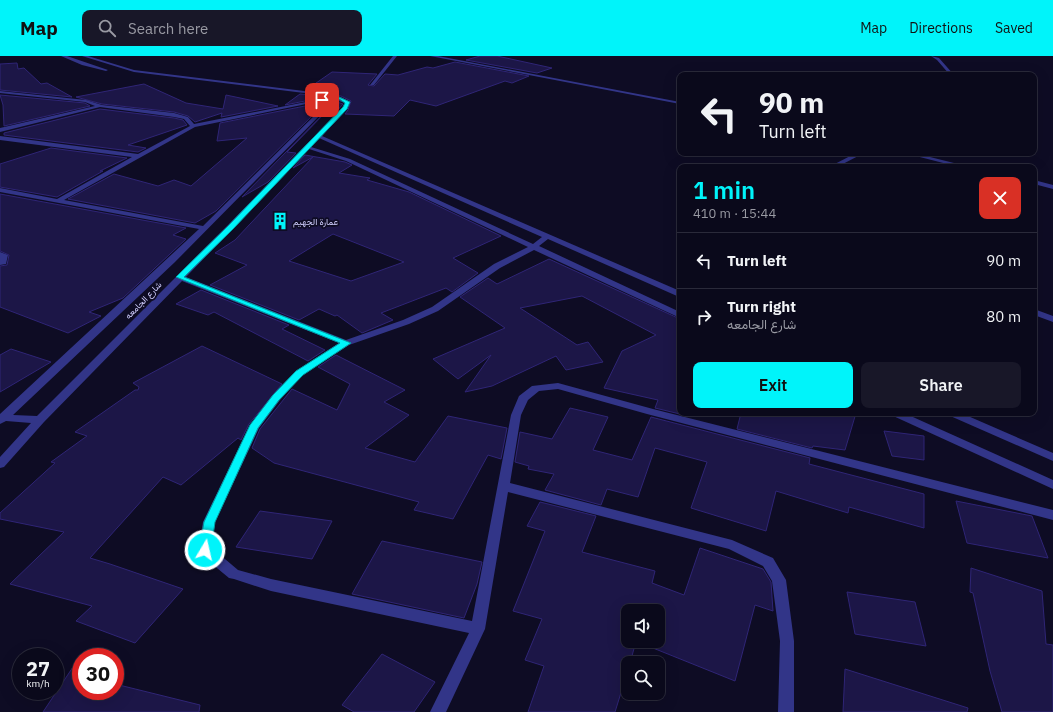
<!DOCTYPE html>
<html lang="en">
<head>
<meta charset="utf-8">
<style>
  body { margin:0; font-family:"IBM Plex Sans",Vazirmatn,sans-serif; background:#181728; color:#f1f3f6; height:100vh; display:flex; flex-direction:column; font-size:15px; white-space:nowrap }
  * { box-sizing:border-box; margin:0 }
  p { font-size:13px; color:#999aa3 }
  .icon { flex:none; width:22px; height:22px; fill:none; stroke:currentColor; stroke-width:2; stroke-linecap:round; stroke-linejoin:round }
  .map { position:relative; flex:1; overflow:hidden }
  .panel { position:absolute; left:677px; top:108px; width:360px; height:252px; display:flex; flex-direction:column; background:#0a091b; border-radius:8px; box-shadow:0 4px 16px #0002,0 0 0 1px #2a2a3a }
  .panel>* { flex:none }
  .hud { position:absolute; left:677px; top:16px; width:360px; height:84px; border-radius:8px; box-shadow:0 4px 16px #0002,0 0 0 1px #2a2a3a; background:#0a091b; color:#f1f3f6; overflow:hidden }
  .buttons { position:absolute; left:621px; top:548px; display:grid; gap:8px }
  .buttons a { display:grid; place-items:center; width:44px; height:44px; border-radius:8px; background:#0a091b; box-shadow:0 4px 16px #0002,0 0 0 1px #2a2a3a; font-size:20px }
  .speed { position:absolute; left:12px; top:592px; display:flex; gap:8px; font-size:20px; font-weight:700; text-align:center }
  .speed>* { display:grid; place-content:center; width:52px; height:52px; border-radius:50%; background:#0a091b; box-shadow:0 4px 16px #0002,0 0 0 1px #2a2a3a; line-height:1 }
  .speed small { font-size:10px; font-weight:400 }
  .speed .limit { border:6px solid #d22; background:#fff; color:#111 }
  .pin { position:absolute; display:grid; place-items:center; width:34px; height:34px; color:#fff; margin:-17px; border-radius:8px; box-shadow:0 2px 6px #0006 }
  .me { position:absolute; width:44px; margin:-22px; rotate:9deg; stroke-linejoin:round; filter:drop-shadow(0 0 3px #0008) }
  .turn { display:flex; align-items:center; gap:14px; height:84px; padding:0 16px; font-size:18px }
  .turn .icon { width:52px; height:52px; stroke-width:2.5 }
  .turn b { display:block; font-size:28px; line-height:34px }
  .round { display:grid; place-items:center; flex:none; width:42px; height:42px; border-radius:8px; background:#181728 }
  .summary { display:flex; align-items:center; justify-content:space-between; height:68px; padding:0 16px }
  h1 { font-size:24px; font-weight:600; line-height:30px; color:#00f4fa }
  .button { display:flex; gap:8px; margin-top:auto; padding:8px 16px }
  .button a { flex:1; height:46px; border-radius:8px; background:#00f4fa; color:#111; font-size:16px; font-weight:600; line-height:46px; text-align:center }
  .button a+a { background:#181728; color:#f1f3f6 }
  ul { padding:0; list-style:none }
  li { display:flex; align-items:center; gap:12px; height:56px; padding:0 16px; border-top:1px solid #2a2a3a }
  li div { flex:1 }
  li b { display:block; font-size:15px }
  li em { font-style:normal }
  header { display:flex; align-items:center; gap:24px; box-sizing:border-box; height:56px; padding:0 20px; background:#00f4fa; color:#111 }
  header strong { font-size:19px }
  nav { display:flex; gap:22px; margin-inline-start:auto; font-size:14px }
  .search { width:280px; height:36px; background:#181728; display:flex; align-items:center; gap:10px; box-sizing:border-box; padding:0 14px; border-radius:8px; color:#999aa3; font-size:15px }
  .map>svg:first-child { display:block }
  .building { fill:#1c1647; stroke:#2f2576; fill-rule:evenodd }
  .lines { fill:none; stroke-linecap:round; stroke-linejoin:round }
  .minor { fill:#323588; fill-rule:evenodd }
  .route { fill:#00f4fa; stroke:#009fa2 }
  .labels { text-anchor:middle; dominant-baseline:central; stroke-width:3.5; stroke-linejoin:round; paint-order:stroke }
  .far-poi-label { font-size:9px; fill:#d1cfff; stroke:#0e0c24; text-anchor:start }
  .far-street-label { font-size:9px; fill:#d1cfff; stroke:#0e0c24 }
</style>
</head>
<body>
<header>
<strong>Map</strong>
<div class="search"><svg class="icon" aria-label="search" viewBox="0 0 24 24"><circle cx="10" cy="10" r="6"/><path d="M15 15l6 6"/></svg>Search here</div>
<nav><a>Map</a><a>Directions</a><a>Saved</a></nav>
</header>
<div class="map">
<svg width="1053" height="656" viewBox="0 0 1053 656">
  <rect width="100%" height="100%" fill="#0e0c24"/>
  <path class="building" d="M480,0H497L552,12L537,17L466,4Z
    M455,6L529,20L512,27L505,25L436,50L410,44L394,60L345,58L348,54L351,45L341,40L306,34L332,16L377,18L368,29L374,30L385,18L398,19L427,11L433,12Z
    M17,7L18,13L24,12L41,28L47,27L72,41L0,34V8Z
    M144,28L186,47L223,53L226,39L278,50L221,61L222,57L195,66L188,60L174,56L102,48L76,41Z
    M300,38L311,39L309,42L310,44L285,49Z
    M0,39L85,47L90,50L4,70L3,49Z
    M325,42L343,48L335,57H325L287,96L296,97L268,126L242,141L330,51Z
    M320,47L322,50L216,155L195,167L68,143L114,118L158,130L174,124L191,130L247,82L217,85L220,67Z
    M100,53L174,62L183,64L187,69L128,89L146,92L138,96L4,79V77Z
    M51,92L127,102L100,115H103L57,141L0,131V108Z
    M305,99L345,106L352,109L339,117L370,122L367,124L409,136L501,180L453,202L478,217L452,236L446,232L381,257L393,264L362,277L337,259L335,260L319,253L299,264L210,229L247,209L215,197L235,184L313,101L293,112ZM333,178L404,206L351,225L289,205Z
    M0,138L186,172L173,179L186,183L123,242L89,256L101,260L68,277L0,251V210L7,209L9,199L0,195Z
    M549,203L680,263V358L655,352L658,344L604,332L622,295L656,279L582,240L520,252L577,289L588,286L603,306L566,314L556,300L492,330L465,336L491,299L458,323L433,303L505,272L460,241L488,222L497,228Z
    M201,234L289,269L282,273L325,294L308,305L214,256L208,259L176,248Z
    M202,290L282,328L249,368L241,384L238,382L181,429L163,421L90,502L110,508L183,533L135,587L76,565L92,550L10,528L64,476L0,463V457L55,407L51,406L87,380L75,376L135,334H138L139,331L133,327Z
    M11,293L51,306L0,336V299Z
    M336,299L405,334L384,346L409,359L365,392L415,406L448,360L507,372L501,403L488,399L453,463L414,454L419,446L274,407L252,392L260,373L292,333L337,354L350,328L318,311Z
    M570,352L608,361L593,394L632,404L651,361L810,402L809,408L924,438V472L849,451L848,457L776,435L766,475L691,452L707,406L655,392L638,441L607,433L601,449L545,434L554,418L528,413L529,410L515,406L520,376L552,383Z
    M741,357H856L845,394L813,390L812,392L737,373Z
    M884,375L924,380V404L892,400Z
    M956,445L1032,460L1048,502L967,487Z
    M540,446L596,460L582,496L655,515L652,527L684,539L700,492L763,513L771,526L773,555L755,549L735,625L638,586L637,590L635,589L630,607H628V614L615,656H528L544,610L525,604L542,563L513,555L545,475L527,470ZM628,555H658V585H628Z
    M260,455L332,465L312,503L236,491Z
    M382,485L482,506L477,528L464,562L352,538Z
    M971,512L1042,535L1046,588L1053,589V656H1002L990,615L973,537L970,536Z
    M847,536L915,546L926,590L855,578Z
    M382,598L435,626L414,656H354L342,649Z
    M75,608H81V635H115V628L200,649L199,656H43Z
    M845,613L968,652L967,656H843Z"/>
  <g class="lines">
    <path class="minor" d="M61,0H67L108,14L106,15L82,9Z
      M82,0H88L134,14L320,37L341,41L350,46L347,53L322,80L680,235V241L677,240L548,183L539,190L680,256V262L534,194L500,212L438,255L409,268L349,289L302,319L280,344L259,372L215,466L212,492L238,514L271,523L472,565L511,359L519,340L532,330L558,327L653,353L1053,454V464L647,358L558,333L539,335L528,344L521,359L510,427L732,484L773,502L786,524L794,585V656H778L780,585L772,525L763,510L729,493L508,436L485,573L446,656H430L469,577L271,535L234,523L229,522L200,498L198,494L203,466L250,369L272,340L296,315L339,287L182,225L44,366L4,411L0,412V401L31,367L6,365L0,368V358L199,173L0,136V132L57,143L132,101L0,84V80L138,98L190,70L184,63L174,61L100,51L0,76V72L95,50L85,46L0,37V35L86,44L102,49L174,57L188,61L194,68L316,44L310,42L312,40L324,43L329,50L175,206L13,359L37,360L228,169L343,51L345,47L320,39L134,16ZM321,45L324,50L203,170L64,144L195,71ZM319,82L542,181L533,188L350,103L311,91ZM309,93L346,105L528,191L494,208L432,251L403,264L346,284L186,221Z
      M393,0H397L374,29H370Z
      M430,0H438L680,46V48Z
      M931,0L939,2L954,19H950L937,4Z
      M856,97H864L837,111H829Z
      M904,97H914L970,111H959Z
      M1034,124L1053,129V133L1034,128Z
      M0,196L8,199L6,208L0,209Z
      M1034,253L1053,260V266L1034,259Z
      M890,357H904L1053,424V433L891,359Z
      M947,357H961L1053,397V405L948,359Z"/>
  </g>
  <path class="route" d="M339,41L350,46L347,53L233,173L184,221L351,287L303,319L279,344L258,372L215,466L211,494L209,498H201L199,494L204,466L250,369L273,339L296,315L340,287L176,221L228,170L343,51L345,47L339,43L322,45L320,43Z"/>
  <defs>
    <g id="building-bare" transform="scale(1.38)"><path d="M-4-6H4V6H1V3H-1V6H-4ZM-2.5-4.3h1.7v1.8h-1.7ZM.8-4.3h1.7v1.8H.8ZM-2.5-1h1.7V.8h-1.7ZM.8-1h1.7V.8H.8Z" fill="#00f4fa" stroke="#0e0c24" stroke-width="2.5" paint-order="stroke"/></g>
  </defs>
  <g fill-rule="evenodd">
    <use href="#building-bare" x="280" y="165"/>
  </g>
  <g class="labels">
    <g class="far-poi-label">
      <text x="293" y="165">عمارة الجهيم</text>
    </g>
    <g class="far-street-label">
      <text transform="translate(143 244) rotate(-46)">شارع الجامعه</text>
    </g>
  </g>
</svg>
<div class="buttons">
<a><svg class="icon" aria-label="sound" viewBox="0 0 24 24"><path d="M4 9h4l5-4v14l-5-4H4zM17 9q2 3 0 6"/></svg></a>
<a><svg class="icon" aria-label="search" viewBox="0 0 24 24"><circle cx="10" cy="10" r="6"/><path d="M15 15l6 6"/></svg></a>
</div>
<div class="speed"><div>27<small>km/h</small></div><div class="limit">30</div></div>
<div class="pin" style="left:322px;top:44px;background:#d93025"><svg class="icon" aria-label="arrive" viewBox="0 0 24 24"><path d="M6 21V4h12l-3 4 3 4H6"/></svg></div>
<svg class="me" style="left:205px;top:494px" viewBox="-20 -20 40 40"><circle r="17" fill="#00f4fa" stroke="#fff" stroke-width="3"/><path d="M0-11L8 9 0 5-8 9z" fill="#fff"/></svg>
<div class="hud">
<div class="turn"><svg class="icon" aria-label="left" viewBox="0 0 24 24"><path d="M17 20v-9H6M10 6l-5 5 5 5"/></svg><div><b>90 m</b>Turn left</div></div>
</div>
<section class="panel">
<div class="summary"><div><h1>1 min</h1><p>410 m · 15:44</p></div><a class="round" style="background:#d93025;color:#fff"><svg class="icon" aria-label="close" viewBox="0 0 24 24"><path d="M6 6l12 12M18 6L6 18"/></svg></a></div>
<ul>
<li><svg class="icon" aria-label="left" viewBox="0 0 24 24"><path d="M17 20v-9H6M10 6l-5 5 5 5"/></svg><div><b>Turn left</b></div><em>90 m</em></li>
<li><svg class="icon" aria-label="right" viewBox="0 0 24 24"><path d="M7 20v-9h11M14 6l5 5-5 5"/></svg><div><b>Turn right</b><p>شارع الجامعه</p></div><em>80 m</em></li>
</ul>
<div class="button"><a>Exit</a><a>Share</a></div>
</section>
</div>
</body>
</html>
